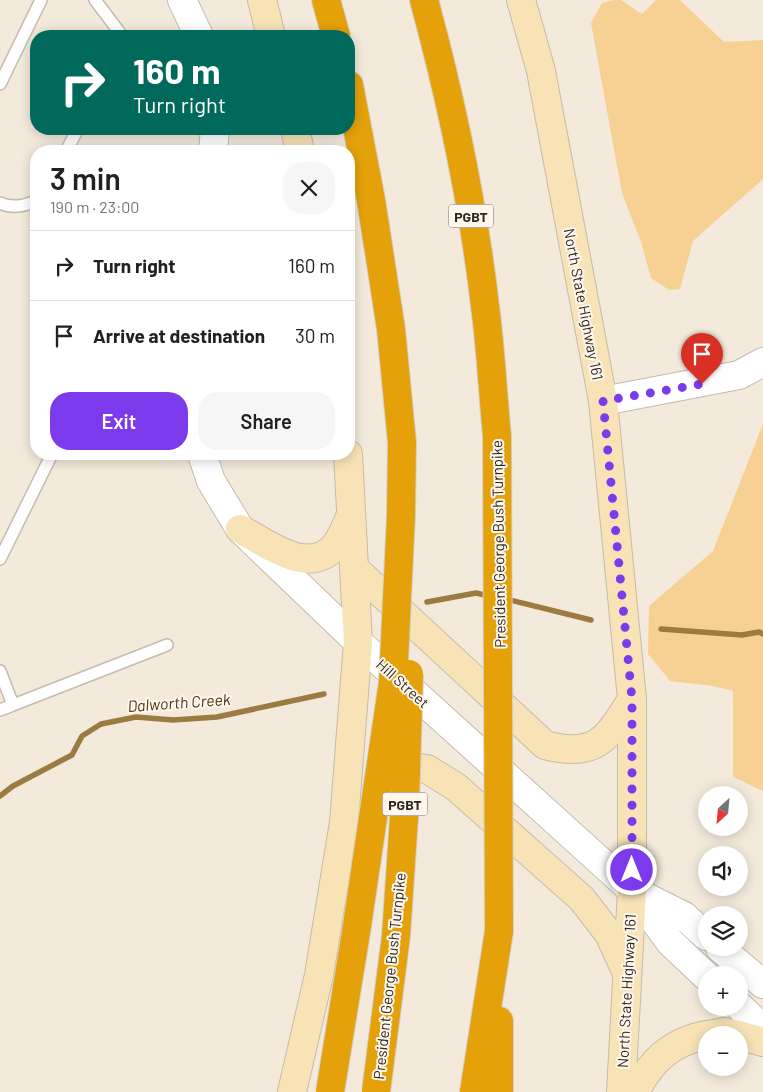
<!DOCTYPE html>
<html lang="en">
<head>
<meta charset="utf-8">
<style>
  body { margin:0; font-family:Barlow,sans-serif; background:#f6f6f6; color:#202124; height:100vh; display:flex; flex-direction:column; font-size:19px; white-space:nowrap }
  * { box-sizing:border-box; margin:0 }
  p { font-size:16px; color:#757577 }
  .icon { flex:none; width:28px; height:28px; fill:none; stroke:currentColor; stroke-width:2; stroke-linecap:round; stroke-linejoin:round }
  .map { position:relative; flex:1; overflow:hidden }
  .panel { position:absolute; left:30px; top:145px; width:325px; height:315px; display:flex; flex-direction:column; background:#fff; border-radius:20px; box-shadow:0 2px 12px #0003 }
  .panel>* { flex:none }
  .guide { position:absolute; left:30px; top:30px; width:325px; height:105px; border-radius:20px; box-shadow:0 2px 12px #0003; background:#00695c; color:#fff; overflow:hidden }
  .needle { width:32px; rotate:206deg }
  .buttons { position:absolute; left:698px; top:786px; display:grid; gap:10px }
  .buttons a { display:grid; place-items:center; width:50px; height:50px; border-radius:50%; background:#fff; box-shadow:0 2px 12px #0003; font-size:25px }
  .pin { position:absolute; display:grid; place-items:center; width:42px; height:42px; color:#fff; margin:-51px -21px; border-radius:50% 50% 50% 0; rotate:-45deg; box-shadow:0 0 5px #0007 }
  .pin .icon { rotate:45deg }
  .me { position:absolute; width:55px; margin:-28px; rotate:0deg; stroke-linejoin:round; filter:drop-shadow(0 0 4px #0008) }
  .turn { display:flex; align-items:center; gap:18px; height:105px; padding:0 20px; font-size:22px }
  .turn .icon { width:65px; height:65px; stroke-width:2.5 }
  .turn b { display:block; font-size:35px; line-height:42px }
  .round { display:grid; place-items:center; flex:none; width:52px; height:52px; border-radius:20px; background:#f6f6f6 }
  .headline { display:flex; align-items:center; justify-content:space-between; height:85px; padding:0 20px }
  h1 { font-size:30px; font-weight:600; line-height:38px }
  .button { display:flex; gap:10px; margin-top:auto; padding:10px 20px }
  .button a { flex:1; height:58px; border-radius:20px; background:#7c3aed; color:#fff; font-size:20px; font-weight:600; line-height:58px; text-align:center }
  .button a+a { background:#f6f6f6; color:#202124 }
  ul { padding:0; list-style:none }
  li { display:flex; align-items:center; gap:15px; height:70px; padding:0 20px; border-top:1px solid #e0e0e0 }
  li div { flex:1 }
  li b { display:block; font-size:19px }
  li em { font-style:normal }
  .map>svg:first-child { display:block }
  .green { fill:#f7d194 }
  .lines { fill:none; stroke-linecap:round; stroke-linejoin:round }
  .stream { stroke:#9c7b41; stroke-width:5.5 }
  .service-casing { stroke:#c4bbad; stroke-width:14 }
  .tertiary-casing { stroke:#c4bbad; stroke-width:30 }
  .secondary-casing { stroke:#c4bbad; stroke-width:30 }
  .motorway-casing { stroke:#d0d0ce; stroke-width:30 }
  .service { stroke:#fff; stroke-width:11 }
  .tertiary { stroke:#fff; stroke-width:28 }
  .secondary { stroke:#f7e3b6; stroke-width:28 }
  .motorway { stroke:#e5a10a; stroke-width:28 }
  .motorway-bridge-casing { stroke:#d0d0ce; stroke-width:30; stroke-linecap:butt }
  .motorway-bridge { stroke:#e5a10a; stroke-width:28 }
  .route { stroke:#7c3aed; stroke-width:9; stroke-dasharray:0 16.2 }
  .labels { text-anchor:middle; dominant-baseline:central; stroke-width:4; stroke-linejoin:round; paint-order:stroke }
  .shield { fill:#fff7ec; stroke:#6b665f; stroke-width:1 }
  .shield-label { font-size:14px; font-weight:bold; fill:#2b2822 }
  .street-label { font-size:15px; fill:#2b2822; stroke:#fff7ec }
  .water-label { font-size:16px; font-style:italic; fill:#493513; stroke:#fff7ec }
</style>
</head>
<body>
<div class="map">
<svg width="763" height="1092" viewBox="0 0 763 1092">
  <rect width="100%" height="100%" fill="#f3eadb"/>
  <path class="green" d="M614,0H621L642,14L656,0H680L724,42L763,40V179L693,241L680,289L669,290L651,278L641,242L622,193L591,23L602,3Z
    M763,424V791L733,777V691L713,686L670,681L648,654L649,606L713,551Z"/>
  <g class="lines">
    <path class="stream" d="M506,599L591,620
      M427,602L476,593L489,596
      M661,629L742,635L759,632L763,634
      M0,796L13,786L72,755L82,736L101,724L136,717L173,720L217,717L324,694"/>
    <g class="service-casing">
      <path id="service" d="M95,0L120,33V36
        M0,84L41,0
        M66,151L78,129
        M0,203C12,209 24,206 36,201
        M0,559L52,454
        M0,671L13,705L0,710
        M13,705L167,645"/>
    </g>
    <g class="tertiary-casing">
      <path id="tertiary" d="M182,0L199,36
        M213,151L215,129
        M603,401L739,375L763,362
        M202,454L211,481L240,529L358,642L632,890L670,942L706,976
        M636,892L684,916L706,936
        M720,948L763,984
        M739,1006L763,1029"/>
    </g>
    <g class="secondary-casing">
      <path id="secondary" d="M262,0L271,36
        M521,0L541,71L603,401L632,699V890L621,1092
        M295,129L300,151
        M240,529C267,543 308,577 335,546C342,537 346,525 351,515
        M355,569L545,745C596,759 608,738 632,699
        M385,772L400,765L427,769L456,787L582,899L609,934L625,969
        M708,1035L724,1032L737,1035
        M739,1035L763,1042
        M292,1092L319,975L344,822L358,642L348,454
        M635,1092C651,1061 671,1042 706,1035"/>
    </g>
    <g class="motorway-casing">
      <path id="motorway" d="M326,0L336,36
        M424,0C452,103 474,208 486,314C491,354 493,395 497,436
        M349,85L371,200L391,329L402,443L401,515
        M474,1092L499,931
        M499,1092V1021"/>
    </g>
    <use href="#service" class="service"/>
    <use href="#tertiary" class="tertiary"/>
    <use href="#secondary" class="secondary"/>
    <use href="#motorway" class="motorway"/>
    <g class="motorway-bridge-casing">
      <path id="motorway-bridge" d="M497,436L499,931
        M330,1092L357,926L393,682L401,515
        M376,1092L396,936L405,803L409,674"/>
    </g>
    <use href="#motorway-bridge" class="motorway-bridge"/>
  </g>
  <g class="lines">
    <path class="route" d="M632,870V699L603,401L702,384"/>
  </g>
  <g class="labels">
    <g class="shield">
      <rect x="448.5" y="204.5" width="45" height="23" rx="4"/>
      <rect x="382.5" y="792.5" width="45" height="23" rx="4"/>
    </g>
    <g class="shield-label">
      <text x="471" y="216">PGBT</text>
      <text x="405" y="804">PGBT</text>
    </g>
    <g class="street-label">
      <text transform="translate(584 304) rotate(79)">North State Highway 161</text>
      <text transform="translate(498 544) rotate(-91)">President George Bush Turnpike</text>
      <text transform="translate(403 683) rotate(42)">Hill Street</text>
      <text transform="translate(389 976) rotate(-84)">President George Bush Turnpike</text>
      <text transform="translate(626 991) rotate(-87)">North State Highway 161</text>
    </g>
    <g class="water-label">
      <text transform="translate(179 702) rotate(-4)">Dalworth Creek</text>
    </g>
  </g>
</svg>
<div class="buttons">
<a><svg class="needle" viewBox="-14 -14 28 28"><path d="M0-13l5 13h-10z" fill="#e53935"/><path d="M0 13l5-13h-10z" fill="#757577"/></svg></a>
<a><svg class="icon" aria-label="sound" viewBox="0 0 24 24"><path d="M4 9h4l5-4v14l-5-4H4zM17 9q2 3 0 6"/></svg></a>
<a><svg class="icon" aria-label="layers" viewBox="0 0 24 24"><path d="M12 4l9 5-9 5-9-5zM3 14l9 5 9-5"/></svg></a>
<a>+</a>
<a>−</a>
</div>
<div class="pin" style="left:702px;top:384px;background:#d93025"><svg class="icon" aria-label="arrive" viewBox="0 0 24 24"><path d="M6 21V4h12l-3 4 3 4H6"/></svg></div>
<svg class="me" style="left:632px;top:870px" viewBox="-20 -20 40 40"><circle r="17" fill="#7c3aed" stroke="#fff" stroke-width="3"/><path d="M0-11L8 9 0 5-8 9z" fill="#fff"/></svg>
<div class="guide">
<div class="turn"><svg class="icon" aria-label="right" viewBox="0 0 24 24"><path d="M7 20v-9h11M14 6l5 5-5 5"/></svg><div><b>160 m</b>Turn right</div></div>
</div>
<section class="panel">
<div class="headline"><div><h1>3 min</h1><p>190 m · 23:00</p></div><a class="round"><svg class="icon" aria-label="close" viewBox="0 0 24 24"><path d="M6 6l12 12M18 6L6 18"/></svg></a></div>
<ul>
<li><svg class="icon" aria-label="right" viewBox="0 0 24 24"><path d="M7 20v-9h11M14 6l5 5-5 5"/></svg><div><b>Turn right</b></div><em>160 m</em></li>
<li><svg class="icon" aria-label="arrive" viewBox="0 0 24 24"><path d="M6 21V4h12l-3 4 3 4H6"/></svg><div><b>Arrive at destination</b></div><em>30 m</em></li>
</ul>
<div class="button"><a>Exit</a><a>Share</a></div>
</section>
</div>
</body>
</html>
